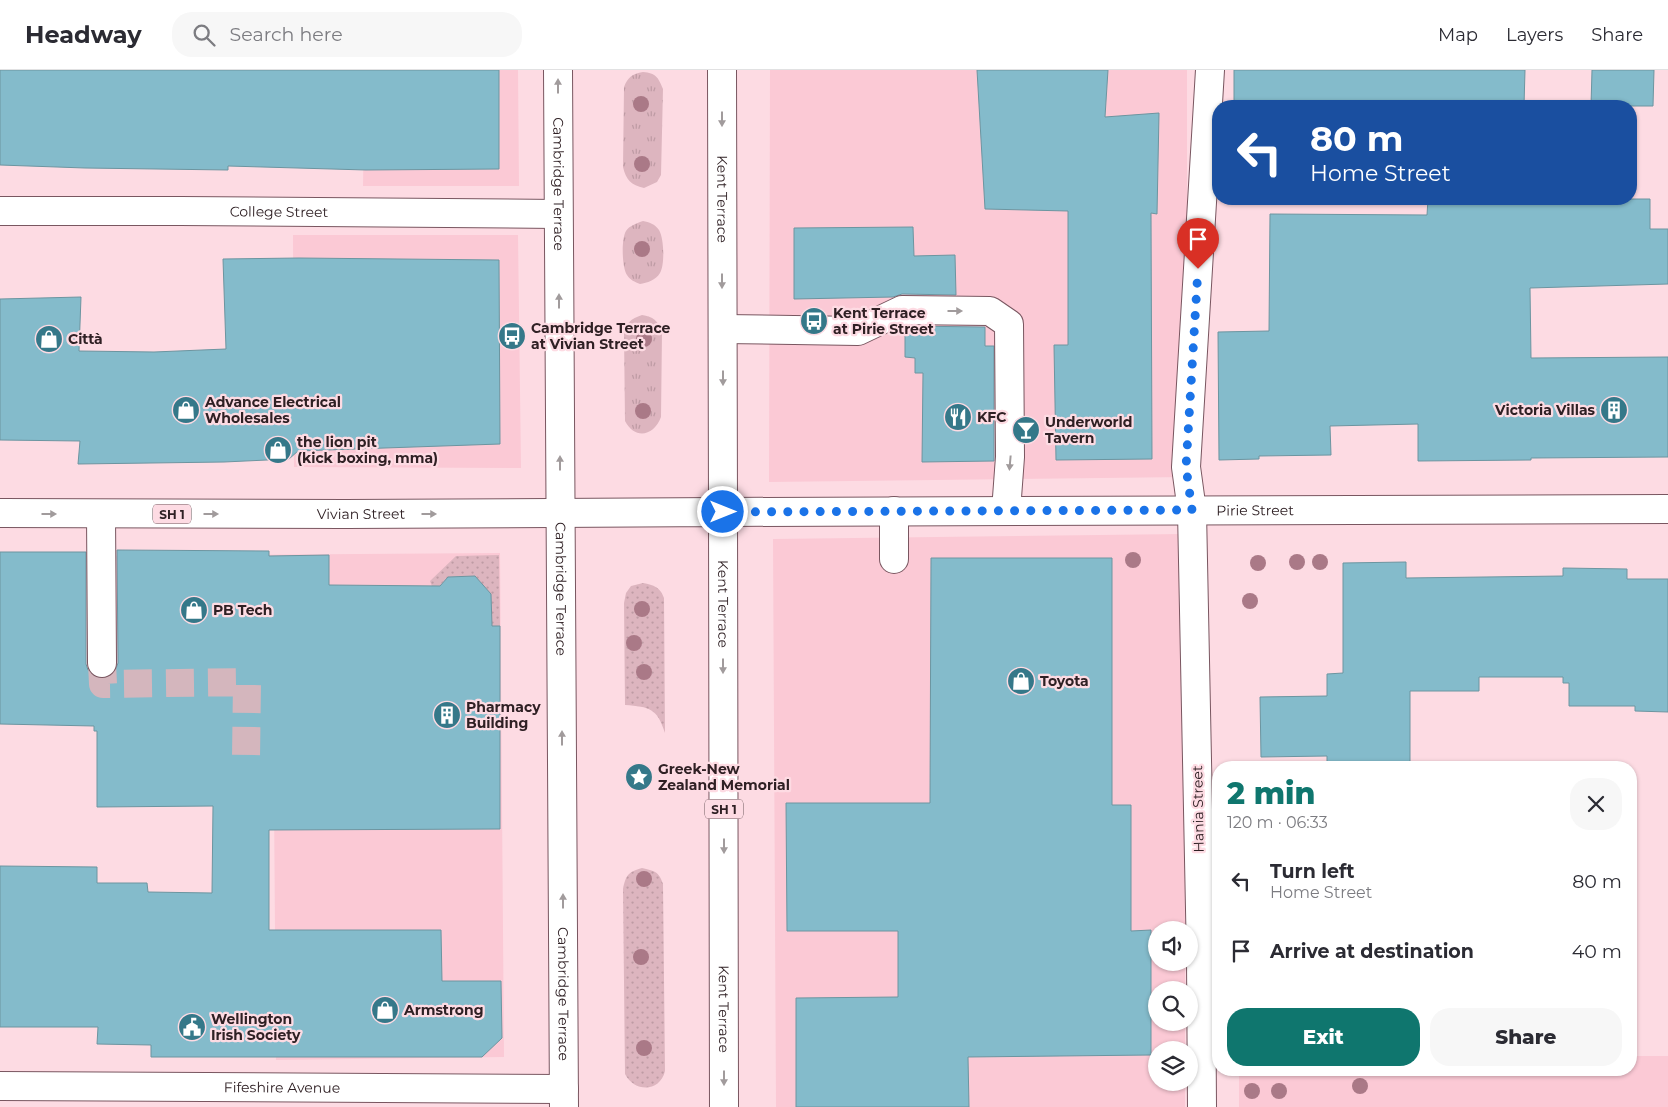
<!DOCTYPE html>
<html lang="en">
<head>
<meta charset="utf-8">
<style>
  body { margin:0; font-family:Montserrat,sans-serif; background:#f7f7f7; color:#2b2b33; height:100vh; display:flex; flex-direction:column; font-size:19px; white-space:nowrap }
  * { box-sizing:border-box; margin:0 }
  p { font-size:16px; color:#7c7c81 }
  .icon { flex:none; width:28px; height:28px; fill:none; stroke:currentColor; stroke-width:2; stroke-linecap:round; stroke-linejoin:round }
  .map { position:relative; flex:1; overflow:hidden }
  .drawer { position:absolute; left:1212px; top:691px; width:425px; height:315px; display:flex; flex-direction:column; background:#fff; border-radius:20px; box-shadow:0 1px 4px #0004 }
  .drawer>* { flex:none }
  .guide { position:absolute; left:1212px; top:30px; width:425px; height:105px; border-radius:20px; box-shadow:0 1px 4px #0004; background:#1a4fa0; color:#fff; overflow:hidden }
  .tools { position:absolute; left:1148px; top:851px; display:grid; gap:10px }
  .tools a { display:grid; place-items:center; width:50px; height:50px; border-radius:50%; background:#fff; box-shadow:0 1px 4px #0004; font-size:25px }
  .pin { position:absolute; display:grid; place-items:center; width:42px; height:42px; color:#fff; margin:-51px -21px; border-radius:50% 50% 50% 0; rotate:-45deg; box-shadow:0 0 5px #0007 }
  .pin .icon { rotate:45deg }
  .me { position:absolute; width:55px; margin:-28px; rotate:90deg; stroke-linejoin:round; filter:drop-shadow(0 0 4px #0008) }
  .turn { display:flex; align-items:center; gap:18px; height:105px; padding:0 15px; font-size:22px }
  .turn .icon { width:65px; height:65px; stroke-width:2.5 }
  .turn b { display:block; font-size:35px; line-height:42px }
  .round { display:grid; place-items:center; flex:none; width:52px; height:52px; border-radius:20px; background:#f7f7f7 }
  .headline { display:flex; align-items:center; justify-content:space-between; height:85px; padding:0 15px }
  h1 { font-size:30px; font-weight:800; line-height:38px; color:#0f766e }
  .button { display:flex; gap:10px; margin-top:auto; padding:10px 15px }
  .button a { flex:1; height:58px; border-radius:20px; background:#0f766e; color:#fff; font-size:20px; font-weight:800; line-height:58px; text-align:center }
  .button a+a { background:#f7f7f7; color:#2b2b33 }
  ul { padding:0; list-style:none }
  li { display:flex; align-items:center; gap:15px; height:70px; padding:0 15px }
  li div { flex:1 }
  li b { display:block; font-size:19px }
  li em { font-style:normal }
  header { display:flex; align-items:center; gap:30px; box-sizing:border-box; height:70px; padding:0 25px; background:#fff; border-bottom:1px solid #e1e1e2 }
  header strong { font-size:24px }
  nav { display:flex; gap:28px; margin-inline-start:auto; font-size:18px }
  .search { width:350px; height:45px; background:#f7f7f7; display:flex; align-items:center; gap:12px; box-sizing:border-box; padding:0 18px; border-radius:20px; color:#7c7c81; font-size:19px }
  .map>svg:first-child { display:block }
  .built { fill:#fbc9d5 }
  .grass { fill:url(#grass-tufts) }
  .garden { fill:url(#garden-dots) }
  .building { fill:#84bbcb; stroke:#6c95a0 }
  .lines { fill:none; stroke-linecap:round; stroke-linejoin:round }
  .minor-tunnel { stroke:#d4b6bd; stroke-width:28; stroke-dasharray:28 14; stroke-linecap:butt }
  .minor-casing { stroke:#795660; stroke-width:30 }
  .major-casing { stroke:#795660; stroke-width:30 }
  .highway-casing { stroke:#795660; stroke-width:30 }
  .minor { stroke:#fff; stroke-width:28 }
  .major { stroke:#fff; stroke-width:28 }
  .highway { stroke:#fff; stroke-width:28 }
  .tree { fill:#aa7987 }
  .oneway { fill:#a19b9c }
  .route { stroke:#1a73e8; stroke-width:9; stroke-dasharray:0 16.2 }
  .labels { text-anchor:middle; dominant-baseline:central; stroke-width:4.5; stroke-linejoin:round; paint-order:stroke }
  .shield { fill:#fddbe3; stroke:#6d585d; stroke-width:1 }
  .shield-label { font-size:12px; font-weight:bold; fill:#2f2024 }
  .street-label { font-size:14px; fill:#2f2024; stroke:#fddbe3 }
  .poi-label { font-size:14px; font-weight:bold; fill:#2f2024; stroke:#fddbe3; text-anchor:start }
</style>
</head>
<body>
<header>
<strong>Headway</strong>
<div class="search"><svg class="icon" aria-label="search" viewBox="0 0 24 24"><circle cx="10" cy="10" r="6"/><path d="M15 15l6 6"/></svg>Search here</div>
<nav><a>Map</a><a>Layers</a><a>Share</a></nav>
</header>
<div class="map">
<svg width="1668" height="1037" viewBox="0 0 1668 1037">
  <defs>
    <pattern id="grass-tufts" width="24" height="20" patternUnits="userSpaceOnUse" patternTransform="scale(1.25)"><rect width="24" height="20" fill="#ddb5bf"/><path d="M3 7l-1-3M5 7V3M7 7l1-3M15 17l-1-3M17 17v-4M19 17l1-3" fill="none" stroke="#be9ba4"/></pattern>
    <pattern id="garden-dots" width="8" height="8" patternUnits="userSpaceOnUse" patternTransform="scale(1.25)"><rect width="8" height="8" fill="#ddb5bf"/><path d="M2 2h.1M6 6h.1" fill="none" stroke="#be9ba4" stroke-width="1.8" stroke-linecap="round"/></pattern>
  </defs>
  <rect width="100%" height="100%" fill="#fddbe3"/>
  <path class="built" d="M365,0H518L519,116H363Z
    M770,0H1187V407L769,412Z
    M293,165H518L521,398L294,397Z
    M1183,464L1185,860H1156V892L1185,893V920H1156V952L1185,953V980H1156V1012L1185,1013V1037H776L773,469Z
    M500,483L504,987L276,990L274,730L107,726L95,486Z
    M1631,732H1635L1633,986H1668V1037H1239V1000H1631Z"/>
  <path class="grass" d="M643,2C656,3 658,7 663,19L661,105L657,112L644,118C631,115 626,110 623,97L624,17C628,7 632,4 643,2Z
    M643,151C649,152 655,154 659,160C664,168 665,195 660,203C656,210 647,213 640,214C635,212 630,210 627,205C622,198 621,169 626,161C629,156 637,153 643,151Z
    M642,245C653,247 658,250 662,262L661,347C654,366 635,370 625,351L624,264C625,253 631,249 642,245Z"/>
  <path class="garden" d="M499,485L500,556H492L491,524L475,506L448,507L434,522L430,511L456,486Z
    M643,513C654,515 660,517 664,528L665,663C657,638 650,637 625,635L624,533L626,523L631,516Z
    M642,798C654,801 659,801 663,814L665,1001C660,1022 635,1023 625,1004L623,819C626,805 628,802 642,798Z"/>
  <path class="building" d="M0,0H499V99L366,100L228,96V100L85,98L0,95Z
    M977,0H1108L1105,47L1159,43L1157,144L1151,143L1152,389L1056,390L1054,275H1068V141L985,139Z
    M1234,0H1525L1524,36H1234Z
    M1592,0H1654L1653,36H1591Z
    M1428,129H1650V159H1668V214L1530,218L1531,288L1668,287V387L1531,388V390L1418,391V354L1330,356L1331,385L1259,386V389L1219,390L1218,262L1269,261L1270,144L1427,145Z
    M913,157L914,186L955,185L956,225L902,224L893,227L794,229V158Z
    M299,188L499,190L500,374L298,381L289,389L224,392L78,394L80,371L0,370V229L81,227L79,281L154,282L226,279L223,189Z
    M905,256L985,257V276H994V391L922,392L923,303H915V288L905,287Z
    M117,480L269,481V486L329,485V515L440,516L448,507L475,506L491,524L492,556H500V759L269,760V860H441L442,911H501L502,968L482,987H151V975L97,974L98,957H0V796L97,797V813H147L148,822L212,823L213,736L97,737V661H94V656L0,654V482H86V594L88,600L94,606L103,609L109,607L115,601L118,593Z
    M931,488H1112V735H1131V861L1151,860V985L968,987L969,1037H796V928L898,927V861H787L786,733H930Z
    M1406,492V508L1563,506V498L1627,499V509H1668V642L1635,641V636H1569V613H1563V607H1479V621H1410V696H1402V698H1327V686L1261,687L1260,627L1327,626V604L1343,603V493Z"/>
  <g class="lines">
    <path class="minor-tunnel" d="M102,593L103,614L247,612L246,688"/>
    <g class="minor-casing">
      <g id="minor">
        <path id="s1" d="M0,141H180L558,144"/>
        <path d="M723,259L858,261L902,240L990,241L1009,254L1010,387L1006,441"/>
        <path d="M894,441V489"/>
        <path id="s2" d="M723,442L1668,439"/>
        <path d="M101,444L102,593"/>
        <path id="s3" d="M0,1016L564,1019"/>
        <path d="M1202,1037L1201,889L1192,441L1186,397L1210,0"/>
      </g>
    </g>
    <g class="major-casing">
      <g id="major">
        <path id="s4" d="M558,0L564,1037"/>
        <path id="s5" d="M722,0L723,442"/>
      </g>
    </g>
    <g class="highway-casing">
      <g id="highway">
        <path id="s6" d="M0,443L345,444L723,442L724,1037"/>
      </g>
    </g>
    <use href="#minor" class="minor"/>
    <use href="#major" class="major"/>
    <use href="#highway" class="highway"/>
  </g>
  <g class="tree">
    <circle cx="641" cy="34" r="8"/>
    <circle cx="642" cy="94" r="8"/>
    <circle cx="642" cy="179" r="8"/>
    <circle cx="644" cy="269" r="8"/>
    <circle cx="643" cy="341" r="8"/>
    <circle cx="1133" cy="490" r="8"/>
    <circle cx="1297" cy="492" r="8"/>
    <circle cx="1320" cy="492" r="8"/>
    <circle cx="1258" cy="493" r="8"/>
    <circle cx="1250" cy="531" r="8"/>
    <circle cx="642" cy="539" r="8"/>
    <circle cx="634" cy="573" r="8"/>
    <circle cx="644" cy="602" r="8"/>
    <circle cx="644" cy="809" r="8"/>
    <circle cx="641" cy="887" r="8"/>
    <circle cx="644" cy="978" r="8"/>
    <circle cx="1360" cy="1016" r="8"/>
    <circle cx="1252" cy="1021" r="8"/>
    <circle cx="1279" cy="1021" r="8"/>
  </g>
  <defs><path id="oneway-solid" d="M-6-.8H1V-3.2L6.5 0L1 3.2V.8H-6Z" transform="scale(1.25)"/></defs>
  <g class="oneway">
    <use href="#oneway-solid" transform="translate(558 16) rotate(-90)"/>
    <use href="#oneway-solid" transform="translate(722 49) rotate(90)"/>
    <use href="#oneway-solid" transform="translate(722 211) rotate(90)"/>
    <use href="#oneway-solid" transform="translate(559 231) rotate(-90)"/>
    <use href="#oneway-solid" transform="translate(955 241)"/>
    <use href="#oneway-solid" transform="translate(723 308) rotate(90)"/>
    <use href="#oneway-solid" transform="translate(560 393) rotate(-90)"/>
    <use href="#oneway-solid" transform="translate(1010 393) rotate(95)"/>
    <use href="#oneway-solid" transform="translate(49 444)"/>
    <use href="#oneway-solid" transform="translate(211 444)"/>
    <use href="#oneway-solid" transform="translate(429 444)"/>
    <use href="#oneway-solid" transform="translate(723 596) rotate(90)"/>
    <use href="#oneway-solid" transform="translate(562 668) rotate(-90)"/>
    <use href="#oneway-solid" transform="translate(724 776) rotate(90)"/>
    <use href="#oneway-solid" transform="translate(563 831) rotate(-90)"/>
    <use href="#oneway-solid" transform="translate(724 1008) rotate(90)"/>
  </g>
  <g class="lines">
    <path class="route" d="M723,442L1192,440L1186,397L1198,199"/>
  </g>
  <defs>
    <g id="bus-disc" transform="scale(1.4375)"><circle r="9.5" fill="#357889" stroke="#fddbe3"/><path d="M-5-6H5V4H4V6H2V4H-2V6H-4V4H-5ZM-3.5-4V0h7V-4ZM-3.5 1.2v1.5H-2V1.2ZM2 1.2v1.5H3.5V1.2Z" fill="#fff"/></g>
    <g id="shop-disc" transform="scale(1.4375)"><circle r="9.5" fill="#357889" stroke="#fddbe3"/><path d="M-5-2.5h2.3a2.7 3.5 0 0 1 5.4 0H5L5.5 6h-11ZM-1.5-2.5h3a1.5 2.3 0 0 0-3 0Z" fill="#fff"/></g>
    <g id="building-disc" transform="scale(1.4375)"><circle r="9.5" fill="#357889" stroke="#fddbe3"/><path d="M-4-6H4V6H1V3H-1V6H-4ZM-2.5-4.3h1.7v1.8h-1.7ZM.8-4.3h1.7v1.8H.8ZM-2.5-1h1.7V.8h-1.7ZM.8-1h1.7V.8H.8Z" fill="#fff"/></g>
    <g id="restaurant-disc" transform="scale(1.4375)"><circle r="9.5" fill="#357889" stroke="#fddbe3"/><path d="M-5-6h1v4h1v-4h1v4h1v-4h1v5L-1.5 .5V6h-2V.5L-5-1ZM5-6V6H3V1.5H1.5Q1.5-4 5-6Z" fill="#fff"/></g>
    <g id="bar-disc" transform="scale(1.4375)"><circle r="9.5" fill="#357889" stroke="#fddbe3"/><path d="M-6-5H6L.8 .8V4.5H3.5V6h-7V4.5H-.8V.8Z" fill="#fff"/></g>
    <g id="sight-disc" transform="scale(1.4375)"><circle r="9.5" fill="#357889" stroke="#fddbe3"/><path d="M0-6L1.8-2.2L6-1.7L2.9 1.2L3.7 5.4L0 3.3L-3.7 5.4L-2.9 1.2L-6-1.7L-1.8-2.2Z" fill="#fff"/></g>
    <g id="civic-disc" transform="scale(1.4375)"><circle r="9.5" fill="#357889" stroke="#fddbe3"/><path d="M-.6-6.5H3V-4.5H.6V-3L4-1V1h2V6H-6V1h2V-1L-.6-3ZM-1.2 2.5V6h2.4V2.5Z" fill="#fff"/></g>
  </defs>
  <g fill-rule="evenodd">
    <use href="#bus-disc" x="814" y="251"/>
    <use href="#bus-disc" x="512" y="266"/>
    <use href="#shop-disc" x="49" y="269"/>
    <use href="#shop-disc" x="186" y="340"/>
    <use href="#building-disc" x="1614" y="340"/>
    <use href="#restaurant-disc" x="958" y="347"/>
    <use href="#bar-disc" x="1026" y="360"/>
    <use href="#shop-disc" x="278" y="380"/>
    <use href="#shop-disc" x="194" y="540"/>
    <use href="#shop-disc" x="1021" y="611"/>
    <use href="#building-disc" x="447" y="645"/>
    <use href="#sight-disc" x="639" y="707"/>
    <use href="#shop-disc" x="385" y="940"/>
    <use href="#civic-disc" x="192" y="957"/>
  </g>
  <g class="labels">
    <g class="shield">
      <rect x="153" y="434.5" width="38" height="19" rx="4"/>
      <rect x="705" y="729.5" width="38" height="19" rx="4"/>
    </g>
    <g class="shield-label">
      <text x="172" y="444">SH 1</text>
      <text x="724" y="739">SH 1</text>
    </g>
    <g class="street-label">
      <text stroke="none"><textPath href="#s4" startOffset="114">Cambridge Terrace</textPath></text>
      <text stroke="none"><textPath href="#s5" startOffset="129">Kent Terrace</textPath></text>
      <text stroke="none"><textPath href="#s1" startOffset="279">College Street</textPath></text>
      <text stroke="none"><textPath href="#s2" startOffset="532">Pirie Street</textPath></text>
      <text stroke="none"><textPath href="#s6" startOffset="361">Vivian Street</textPath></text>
      <text stroke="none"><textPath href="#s4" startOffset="519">Cambridge Terrace</textPath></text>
      <text stroke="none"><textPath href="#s6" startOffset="815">Kent Terrace</textPath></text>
      <text transform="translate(1198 739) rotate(-91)">Hania Street</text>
      <text stroke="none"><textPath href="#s4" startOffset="924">Cambridge Terrace</textPath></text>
      <text stroke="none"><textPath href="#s6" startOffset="1220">Kent Terrace</textPath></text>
      <text stroke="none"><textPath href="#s3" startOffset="282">Fifeshire Avenue</textPath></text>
    </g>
    <g class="poi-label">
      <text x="833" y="243">Kent Terrace<tspan x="833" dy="16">at Pirie Street</tspan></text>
      <text x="531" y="258">Cambridge Terrace<tspan x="531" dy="16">at Vivian Street</tspan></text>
      <text x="68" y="269">Città</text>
      <text x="205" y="332">Advance Electrical<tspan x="205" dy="16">Wholesales</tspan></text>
      <text x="1595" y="340" text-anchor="end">Victoria Villas</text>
      <text x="977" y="347">KFC</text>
      <text x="1045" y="352">Underworld<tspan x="1045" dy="16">Tavern</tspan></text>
      <text x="297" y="372">the lion pit<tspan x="297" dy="16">(kick boxing, mma)</tspan></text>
      <text x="213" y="540">PB Tech</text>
      <text x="1040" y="611">Toyota</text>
      <text x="466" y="637">Pharmacy<tspan x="466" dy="16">Building</tspan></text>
      <text x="658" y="699">Greek-New<tspan x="658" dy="16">Zealand Memorial</tspan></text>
      <text x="404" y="940">Armstrong</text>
      <text x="211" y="949">Wellington<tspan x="211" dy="16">Irish Society</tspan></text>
    </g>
  </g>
</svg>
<div class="tools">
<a><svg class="icon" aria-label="sound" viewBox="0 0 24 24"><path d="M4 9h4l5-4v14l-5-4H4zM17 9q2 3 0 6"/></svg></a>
<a><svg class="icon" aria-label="search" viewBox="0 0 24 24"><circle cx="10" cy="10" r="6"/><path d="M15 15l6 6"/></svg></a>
<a><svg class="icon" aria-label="layers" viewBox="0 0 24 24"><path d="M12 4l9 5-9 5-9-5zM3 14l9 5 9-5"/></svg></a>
</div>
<div class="pin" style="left:1198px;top:199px;background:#d93025"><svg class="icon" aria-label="arrive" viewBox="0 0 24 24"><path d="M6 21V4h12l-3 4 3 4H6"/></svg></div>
<svg class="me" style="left:723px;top:442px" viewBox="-20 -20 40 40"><circle r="17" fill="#1a73e8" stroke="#fff" stroke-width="3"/><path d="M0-11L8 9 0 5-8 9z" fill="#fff"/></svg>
<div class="guide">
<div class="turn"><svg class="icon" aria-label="left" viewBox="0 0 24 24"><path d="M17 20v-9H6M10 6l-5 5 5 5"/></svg><div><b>80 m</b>Home Street</div></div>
</div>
<section class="drawer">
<div class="headline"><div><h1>2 min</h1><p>120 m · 06:33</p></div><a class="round"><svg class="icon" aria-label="close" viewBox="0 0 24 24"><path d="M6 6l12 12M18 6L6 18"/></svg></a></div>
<ul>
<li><svg class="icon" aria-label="left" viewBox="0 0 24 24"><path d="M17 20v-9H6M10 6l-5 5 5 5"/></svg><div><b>Turn left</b><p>Home Street</p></div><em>80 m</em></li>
<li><svg class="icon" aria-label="arrive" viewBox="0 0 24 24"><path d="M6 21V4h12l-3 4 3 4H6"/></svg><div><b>Arrive at destination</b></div><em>40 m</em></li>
</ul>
<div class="button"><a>Exit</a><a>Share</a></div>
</section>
</div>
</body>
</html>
